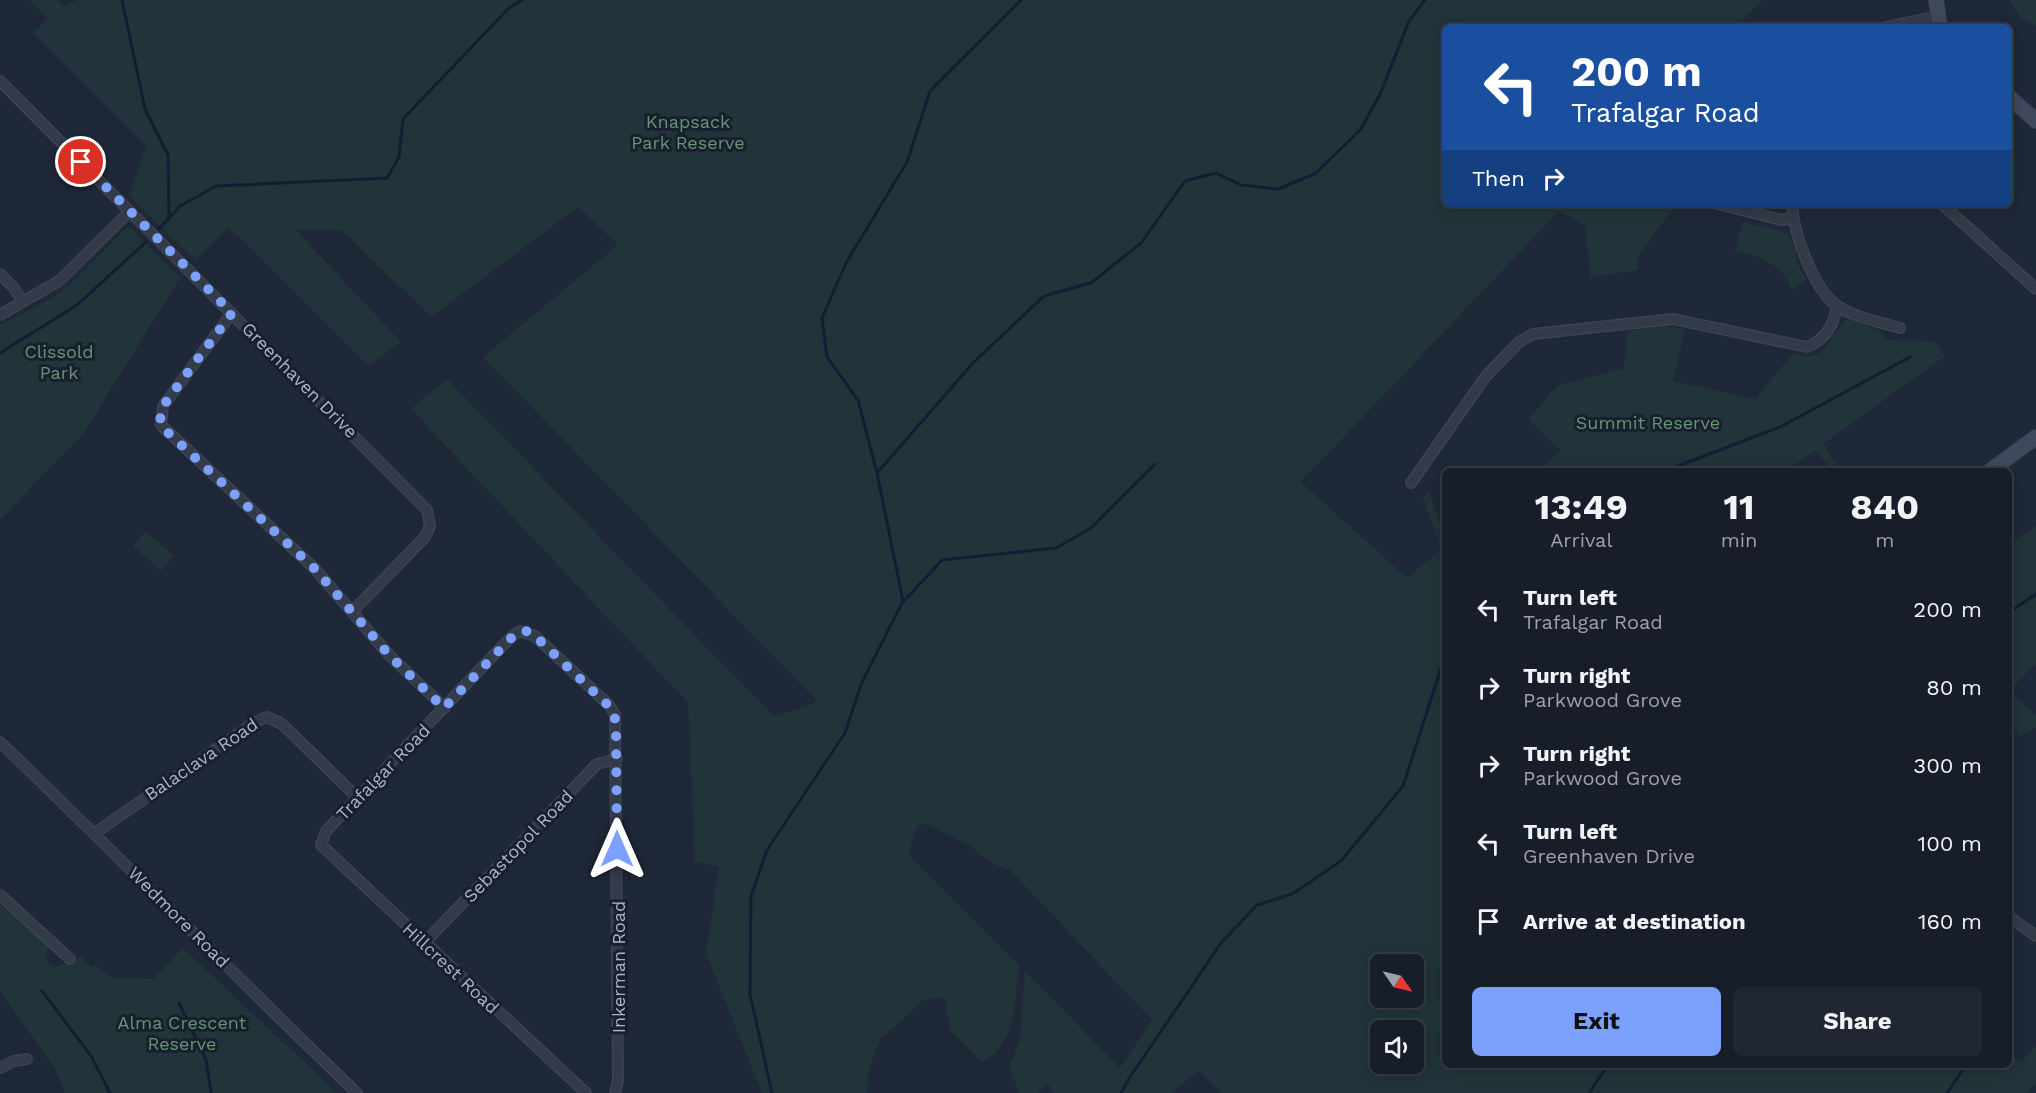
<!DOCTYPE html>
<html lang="en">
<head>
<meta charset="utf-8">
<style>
  body { margin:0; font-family:"Work Sans",sans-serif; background:#202732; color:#f1f3f6; height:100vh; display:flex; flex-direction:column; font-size:22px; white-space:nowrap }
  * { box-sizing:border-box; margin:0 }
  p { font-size:20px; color:#9ea2a8 }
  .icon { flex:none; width:33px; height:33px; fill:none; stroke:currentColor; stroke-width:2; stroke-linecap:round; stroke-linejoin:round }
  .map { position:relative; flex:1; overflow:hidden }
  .side { position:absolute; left:1442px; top:468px; width:570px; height:600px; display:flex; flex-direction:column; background:#171e2a; border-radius:9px; box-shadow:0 3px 15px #0003,0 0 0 2px #363c47 }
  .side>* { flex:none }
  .top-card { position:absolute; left:1442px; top:24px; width:570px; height:183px; border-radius:9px; box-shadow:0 3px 15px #0003,0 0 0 2px #363c47; background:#1a4fa0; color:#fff; overflow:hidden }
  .needle { width:39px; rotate:124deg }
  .controls { position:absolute; left:1370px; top:954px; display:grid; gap:12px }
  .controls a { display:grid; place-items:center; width:54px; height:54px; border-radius:9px; background:#171e2a; box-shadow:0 3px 15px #0003,0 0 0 2px #363c47; font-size:30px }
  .pin { position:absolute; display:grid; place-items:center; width:51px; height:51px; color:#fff; margin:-26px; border:3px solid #fff; border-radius:50%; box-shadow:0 2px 6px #0007 }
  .me { position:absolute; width:66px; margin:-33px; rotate:0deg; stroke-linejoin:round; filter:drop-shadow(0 0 4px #0008) }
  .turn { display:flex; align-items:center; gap:21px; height:126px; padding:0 30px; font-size:27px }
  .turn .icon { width:78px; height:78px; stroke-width:2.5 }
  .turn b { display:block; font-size:42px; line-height:51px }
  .then { display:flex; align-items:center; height:57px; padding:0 30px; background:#0003; gap:12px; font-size:22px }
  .eta { display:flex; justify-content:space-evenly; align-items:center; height:102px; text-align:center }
  .eta b { font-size:36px; font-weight:700; line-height:42px }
  .cta { display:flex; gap:12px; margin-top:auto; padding:12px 30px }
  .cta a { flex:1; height:69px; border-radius:9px; background:#7ba1fc; color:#111; font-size:24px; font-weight:700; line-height:69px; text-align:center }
  .cta a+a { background:#202732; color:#f1f3f6 }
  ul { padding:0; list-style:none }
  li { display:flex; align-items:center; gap:18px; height:78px; padding:0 30px }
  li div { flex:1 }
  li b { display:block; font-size:22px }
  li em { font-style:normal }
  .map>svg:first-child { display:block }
  .green { fill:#213439; fill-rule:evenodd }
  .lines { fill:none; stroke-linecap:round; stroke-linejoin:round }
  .stream { stroke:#131e35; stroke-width:3 }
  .street-casing { stroke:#3c4352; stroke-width:12 }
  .secondary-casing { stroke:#3c4352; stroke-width:16 }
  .street { stroke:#333a48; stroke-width:9 }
  .secondary { stroke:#40485c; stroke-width:14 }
  .route { stroke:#7ba1fc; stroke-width:10; stroke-dasharray:0 18 }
  .labels { text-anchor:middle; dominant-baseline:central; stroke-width:6; stroke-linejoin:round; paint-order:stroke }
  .park-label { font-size:18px; fill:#649674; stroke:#181f2d }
  .street-label { font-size:18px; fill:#adb4c5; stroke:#181f2d }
</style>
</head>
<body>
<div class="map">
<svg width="2036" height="1093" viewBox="0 0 2036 1093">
  <rect width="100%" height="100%" fill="#1f2838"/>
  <path class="green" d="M30,0H57L64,7L77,0H1762L1736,27H1444V204H1666L1672,210L1637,257L1638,270L1591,277L1585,226L1559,211L1301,482L1407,578L1441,550L1422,496L1426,495L1428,489L1444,535V1065H2008L2009,1053L2021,1062L2036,1046V1082L2026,1093H1222L1199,1070L1171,1093H1054L1048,1084L1037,1093H1019L1009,1067L1020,1041L1025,971L1120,1068L1152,1020L1010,870L991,863L969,845L927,824L917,826L908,855L1019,966C1014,1000 1017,1045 982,1062L950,1030L945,997L923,1000L880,1040L869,1068L867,1093H762L706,953L719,867L695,862L688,703L411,409L447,379L774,717L818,702L483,357L618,245L578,207L431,317L341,230H296L401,342L368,366L228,227L195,260L129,195L146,145L33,32L48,18ZM1380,964H1413V998H1380ZM1380,1030H1413V1064H1380Z
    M2009,0H2036V26L2020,17Z
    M1743,222L1780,231L1789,237L1796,250V261L1806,279L1792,290C1779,261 1763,258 1735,251Z
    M126,228L132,229L180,278L83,434L0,520V325L54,297L73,282Z
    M1849,319L1877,330L1889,340L1934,341L1945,356L1823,444L1842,471H1832L1816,450L1786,471H1537L1561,451L1528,419L1558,385L1624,368L1628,331L1666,326L1685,330L1673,381L1756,399L1792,354L1806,357L1821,353L1845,320Z
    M2036,526V663L2009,691L2036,715V727L2020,736L2009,725V545Z
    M146,531L174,556L161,571L133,546Z
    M0,904L48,947L46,960L53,967L66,963L70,966L80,956L92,967L95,965L112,978L153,979L183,948L337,1093H65L54,1067L0,991Z"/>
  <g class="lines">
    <path class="stream" d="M122,0L145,109L168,155L169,218
      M159,229L180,206L216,186L387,178L399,157L403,119L509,8L522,0
      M0,353L77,305L146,242
      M1665,471L1782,426L1910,357
      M877,473L858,400L827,357L822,318L846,263L907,162L930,91L1021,0
      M904,601L942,560L1056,548L1091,528L1155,464
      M2008,613L2036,594
      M42,991L91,1056L110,1093
      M179,1003L206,1060L211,1093
      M772,1093L750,994L751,896L767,850L845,733L862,682L903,601L877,473L973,363L1044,296L1091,283L1141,243L1185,181L1216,173L1241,185L1279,189L1316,173L1361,129L1381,92L1409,21L1425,0
      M1121,1093L1128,1080L1221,943L1257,905L1292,894L1341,861L1403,786L1444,659
      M1589,1093L1608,1065
      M1947,1093L1966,1065"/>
    <g class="street-casing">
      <path id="street" d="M1886,27L1937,16
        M0,81L427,510L430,526L425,537L352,612
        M1718,204L1781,220L1793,218
        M1792,204C1793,232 1814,292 1839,307C1857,318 1880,322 1900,328
        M1942,204L2036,289
        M0,274L14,288L23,302
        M232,313L163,406L161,425L315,569L390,656L445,708
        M0,315L59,281L130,211
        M1411,483L1486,376L1519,342L1533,334L1673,319L1807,347C1825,340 1834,325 1837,306
        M0,742C120,857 236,978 357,1093
        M95,833L255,722L267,717L282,724L358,798
        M0,895L70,959
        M2008,916L2036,936
        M424,943L597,764L617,759
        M0,1068L14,1061L27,1059
        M586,1093L321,845L326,831L512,636L520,631L535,636L609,705L615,715L618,1080L615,1093"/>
    </g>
    <g class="secondary-casing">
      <path id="secondary" d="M1936,0L1940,27
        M2008,96L2036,121
        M1990,471L2036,437"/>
    </g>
    <use href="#street" class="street"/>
    <use href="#secondary" class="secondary"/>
  </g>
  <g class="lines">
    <path class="route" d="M81,162L232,313L163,406L160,420L163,428L315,569L390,656L444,708L516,633L526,631L535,636L613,710L616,724L617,849"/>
  </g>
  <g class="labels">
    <g class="park-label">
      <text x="688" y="121">Knapsack<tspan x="688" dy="21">Park Reserve</tspan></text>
      <text x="59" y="351">Clissold<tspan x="59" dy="21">Park</tspan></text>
      <text x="1648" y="422">Summit Reserve</text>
      <text x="182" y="1022">Alma Crescent<tspan x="182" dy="21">Reserve</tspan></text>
    </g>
    <g class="street-label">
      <text transform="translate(300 380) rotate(45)">Greenhaven Drive</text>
      <text transform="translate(201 759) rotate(-34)">Balaclava Road</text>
      <text transform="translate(383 772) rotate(-46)">Trafalgar Road</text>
      <text transform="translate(518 846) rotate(-46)">Sebastopol Road</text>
      <text transform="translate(179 917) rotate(45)">Wedmore Road</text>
      <text transform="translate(618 967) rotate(-90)">Inkerman Road</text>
      <text transform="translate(451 968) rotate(43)">Hillcrest Road</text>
    </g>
  </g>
</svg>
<div class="controls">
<a><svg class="needle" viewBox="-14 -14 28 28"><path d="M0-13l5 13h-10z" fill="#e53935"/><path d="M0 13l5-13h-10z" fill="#9ea2a8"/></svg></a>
<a><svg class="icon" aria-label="sound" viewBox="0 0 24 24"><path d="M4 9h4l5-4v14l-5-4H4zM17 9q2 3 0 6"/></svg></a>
</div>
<div class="pin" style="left:81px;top:162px;background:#d93025"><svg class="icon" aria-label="arrive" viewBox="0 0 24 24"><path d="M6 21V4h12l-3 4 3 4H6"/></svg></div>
<svg class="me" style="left:617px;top:849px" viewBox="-20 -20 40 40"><path d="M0-17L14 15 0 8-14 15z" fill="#7ba1fc" stroke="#fff" stroke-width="4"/></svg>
<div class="top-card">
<div class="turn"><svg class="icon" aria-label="left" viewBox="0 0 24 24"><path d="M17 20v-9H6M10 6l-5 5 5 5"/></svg><div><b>200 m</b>Trafalgar Road</div></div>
<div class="then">Then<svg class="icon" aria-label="right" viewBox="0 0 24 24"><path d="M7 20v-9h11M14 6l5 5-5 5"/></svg></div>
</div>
<section class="side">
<div class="eta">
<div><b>13:49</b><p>Arrival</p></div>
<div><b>11</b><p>min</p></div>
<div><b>840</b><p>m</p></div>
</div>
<ul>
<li><svg class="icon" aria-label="left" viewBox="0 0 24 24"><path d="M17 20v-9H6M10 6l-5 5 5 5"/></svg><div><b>Turn left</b><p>Trafalgar Road</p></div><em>200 m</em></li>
<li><svg class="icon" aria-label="right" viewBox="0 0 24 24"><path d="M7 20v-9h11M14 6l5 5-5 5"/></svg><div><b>Turn right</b><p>Parkwood Grove</p></div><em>80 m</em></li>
<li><svg class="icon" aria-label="right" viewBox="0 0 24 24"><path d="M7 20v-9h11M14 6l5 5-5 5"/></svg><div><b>Turn right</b><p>Parkwood Grove</p></div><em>300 m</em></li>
<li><svg class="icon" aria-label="left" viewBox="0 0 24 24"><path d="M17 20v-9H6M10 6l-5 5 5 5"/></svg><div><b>Turn left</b><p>Greenhaven Drive</p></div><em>100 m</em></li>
<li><svg class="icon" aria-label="arrive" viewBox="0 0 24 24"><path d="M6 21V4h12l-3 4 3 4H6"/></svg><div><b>Arrive at destination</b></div><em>160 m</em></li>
</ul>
<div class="cta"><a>Exit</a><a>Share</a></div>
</section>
</div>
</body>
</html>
